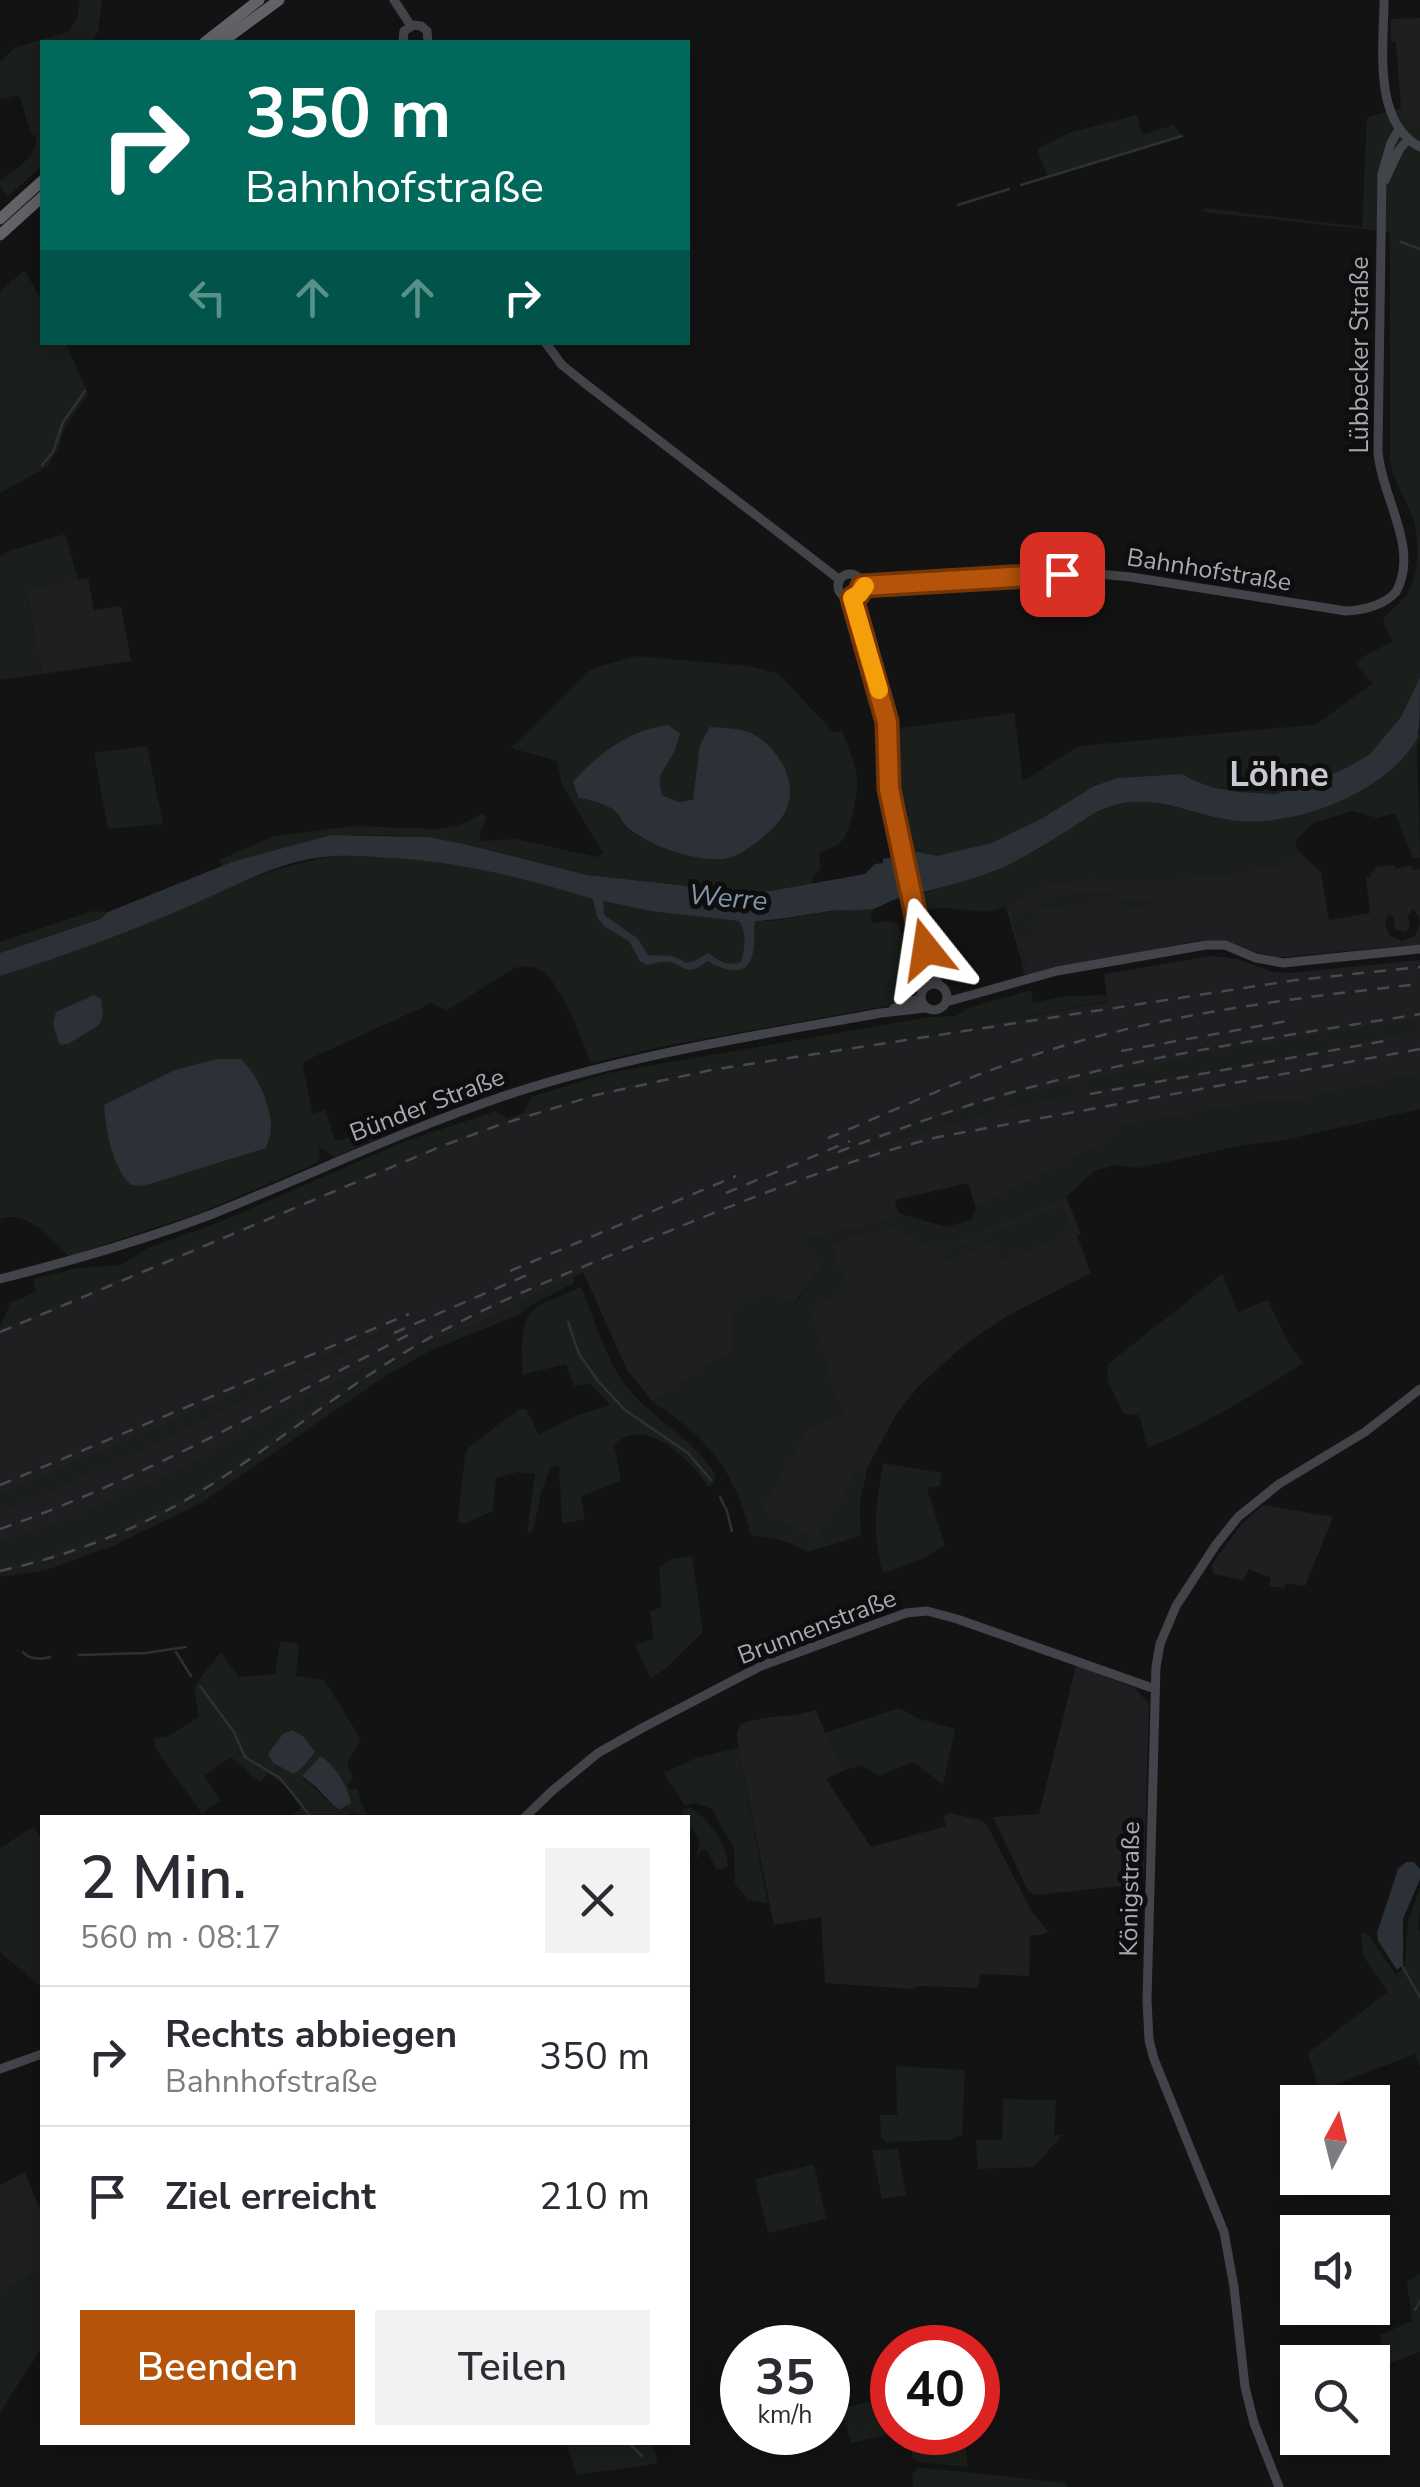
<!DOCTYPE html>
<html lang="de">
<head>
<meta charset="utf-8">
<style>
  body { margin:0; font-family:"Nunito Sans",sans-serif; background:#f2f2f3; color:#2b2b33; height:100vh; display:flex; flex-direction:column; font-size:38px; white-space:nowrap }
  * { box-sizing:border-box; margin:0 }
  p { font-size:32px; color:#7c7c81 }
  .icon { flex:none; width:55px; height:55px; fill:none; stroke:currentColor; stroke-width:2; stroke-linecap:round; stroke-linejoin:round }
  .map { position:relative; flex:1; overflow:hidden }
  .details { position:absolute; left:40px; top:1815px; width:650px; height:630px; display:flex; flex-direction:column; background:#fff; border-radius:0px; box-shadow:0 5px 25px #0003 }
  .details>* { flex:none }
  .guide { position:absolute; left:40px; top:40px; width:650px; height:305px; border-radius:0px; box-shadow:0 5px 25px #0003; background:#00695c; color:#fff; overflow:hidden }
  .needle { width:65px; rotate:7deg }
  .fabs { position:absolute; left:1280px; top:2085px; display:grid; gap:20px }
  .fabs a { display:grid; place-items:center; width:110px; height:110px; border-radius:0px; background:#fff; box-shadow:0 5px 25px #0003; font-size:50px }
  .speed { position:absolute; left:720px; top:2325px; display:flex; gap:20px; font-size:50px; font-weight:700; text-align:center }
  .speed>* { display:grid; place-content:center; width:130px; height:130px; border-radius:50%; background:#fff; box-shadow:0 5px 25px #0003; line-height:1 }
  .speed small { font-size:25px; font-weight:400 }
  .speed .limit { border:15px solid #d22; background:#fff; color:#111 }
  .pin { position:absolute; display:grid; place-items:center; width:85px; height:85px; color:#fff; margin:-42px; border-radius:20px; box-shadow:0 5px 15px #0006 }
  .me { position:absolute; width:110px; margin:-55px; rotate:345deg; stroke-linejoin:round; filter:drop-shadow(0 0 8px #0008) }
  .turn { display:flex; align-items:center; gap:35px; height:210px; padding:0 40px; font-size:45px }
  .turn .icon { width:130px; height:130px; stroke-width:2.5 }
  .turn b { display:block; font-size:70px; line-height:85px }
  .lanes { display:flex; align-items:center; height:95px; padding:0 40px; background:#0003; justify-content:center; gap:50px; direction:ltr }
  .lanes .off { opacity:.35 }
  .round { display:grid; place-items:center; flex:none; width:105px; height:105px; border-radius:0px; background:#f2f2f3 }
  .summary { display:flex; align-items:center; justify-content:space-between; height:170px; padding:0 40px }
  h1 { font-size:60px; font-weight:600; line-height:75px }
  .action { display:flex; gap:20px; margin-top:auto; padding:20px 40px }
  .action a { flex:1; height:115px; border-radius:0px; background:#b45309; color:#fff; font-size:40px; font-weight:600; line-height:115px; text-align:center }
  .action a+a { background:#f2f2f3; color:#2b2b33 }
  ul { padding:0; list-style:none }
  li { display:flex; align-items:center; gap:30px; height:140px; padding:0 40px; border-top:2px solid #e1e1e2 }
  li div { flex:1 }
  li b { display:block; font-size:38px }
  li em { font-style:normal }
  .map>svg:first-child { display:block }
  .built { fill:#1f1f21 }
  .green { fill:#1a1f1b; fill-rule:evenodd }
  .water { fill:#2b3137; fill-rule:evenodd }
  .lines { fill:none; stroke-linecap:round; stroke-linejoin:round }
  .stream { stroke:#2b3137; stroke-width:2.5 }
  .secondary { stroke:#434449; stroke-width:9 }
  .highway { stroke:#616369; stroke-width:11 }
  .rail { stroke:#48494e; stroke-width:2.5; stroke-dasharray:12 10; stroke-linecap:butt }
  .route-casing { stroke:#753606; stroke-width:25 }
  .route { stroke:#b45309; stroke-width:18 }
  .slow { stroke:#f59e0b; stroke-width:18 }
  .labels { text-anchor:middle; dominant-baseline:central; stroke-width:10; stroke-linejoin:round; paint-order:stroke }
  .street-label { font-size:25px; fill:#a6aab3; stroke:#0e0e0f }
  .water-label { font-size:28px; font-style:italic; fill:#8196ab; stroke:#0e0e0f }
  .district-label { font-size:35px; font-weight:bold; fill:#c7c9d0; stroke:#0e0e0f }
</style>
</head>
<body>
<div class="map">
<svg width="1420" height="2487" viewBox="0 0 1420 2487">
  <rect width="100%" height="100%" fill="#131314"/>
  <path class="built" d="M1420,18V130L1406,119L1401,108L1396,42L1391,41V19Z
    M88,578L94,610L121,606L131,661L42,674L26,589Z
    M1298,851L1321,872L1329,920L1370,913L1366,878L1371,877V872L1375,871V867H1371L1394,865L1396,869L1411,865L1414,870L1420,869V923L1419,917L1413,909L1408,916L1410,927L1406,932L1396,930L1394,925L1395,918L1388,914L1385,923L1390,936L1402,941L1415,936L1420,924V944L1273,958L1232,943L1203,940L1025,975L1006,907L1033,890L1053,883L1090,878L1154,880L1225,874L1279,865Z
    M1211,956L1237,959L1273,972L1290,973L1420,960V1074L1279,1104L1271,1101L1120,1126L1111,1142L1085,1152L1062,1166L976,1208L968,1183L895,1200L898,1213L890,1221L799,1241L823,1267L794,1303L732,1351L653,1402L627,1370L583,1272L477,1324L421,1345L373,1374L249,1463L188,1503L133,1532L76,1554L0,1574V1328L439,1144L524,1113L641,1081L942,1033L1108,1002L1104,974Z
    M1066,1197L1081,1234L1077,1236L1091,1273L1007,1316L964,1345L919,1386L897,1413L868,1466L862,1463L817,1540L760,1509L806,1430L842,1413L830,1383L810,1307L831,1244L865,1231L895,1228L938,1248Z
    M1263,1505L1333,1517L1305,1586L1286,1583L1284,1588L1269,1586L1271,1578L1249,1569L1243,1580L1214,1574L1211,1566L1226,1545L1242,1524Z
    M1076,1665L1135,1688L1149,1704L1144,1877L1132,1885L1036,1895L1028,1891L993,1817L1039,1814Z
    M816,1710L825,1733L845,1770L826,1779L871,1847L946,1826L943,1817L949,1813L980,1820L987,1825L1032,1912L1049,1932L1041,1935H1030L1029,1976L980,1974L978,1988L919,1986L912,1989L825,1983L821,1917L774,1925L738,1748L737,1733L740,1726L745,1722L771,1717L796,1715Z
    M25,2172L42,2214L40,2233L42,2239V2271L0,2292V2185Z"/>
  <path class="green" d="M80,0H102L98,32L92,42H42V166L7,197L0,186V181C15,168 40,157 36,134L32,136L19,95L0,99V61L16,47L68,32L77,19Z
    M1401,108L1406,119L1420,130V677L1401,717L1369,755L1342,770L1309,783L1276,794L1240,792L1215,788L1195,781L1182,774L1118,778L1094,786L1041,819L991,843L937,857L917,852L910,854L902,822L909,816L898,776L895,729L1014,713L1023,781L1079,746L1310,725L1318,723L1373,683L1355,664L1366,655L1392,642L1383,620C1390,609 1402,603 1409,591C1420,569 1420,535 1411,513C1404,496 1393,480 1390,461V232L1204,212L1203,208L1362,227L1367,117Z
    M1137,115L1142,135L1173,125L1183,136L1048,178L1037,149L1071,132Z
    M24,270L42,300V342L66,343L88,394L65,426L59,447L48,466L0,493V292Z
    M65,534L78,580L26,589L42,674L0,680V557L9,551Z
    M637,656L749,666L779,674L834,733L842,730C847,746 858,768 857,784C857,797 851,827 844,838C838,848 827,847 819,855L821,869L813,876L811,886L772,891L706,888L587,875L464,844L428,837L385,835H331L222,867L219,860L274,836L352,826L436,829L460,825L482,814L487,817L479,834L482,841L516,839L597,857L603,853L562,784L557,761L511,748L586,673L597,667ZM624,740L675,751C663,767 656,774 662,795L678,802L693,801L697,780L702,858C680,853 642,842 626,827C622,823 620,817 616,813C607,803 592,801 579,798L584,770L600,755Z
    M1420,734V741L1417,746C1417,784 1420,821 1420,858H1413L1395,813L1377,818L1353,811L1313,823L1295,842L1298,851L1279,865L1225,874L1154,880L1090,878L1054,883L1033,890L1006,907L986,912L944,908L925,910L922,908L919,895L1006,866L1035,850L1092,814L1113,806L1143,800L1240,821L1276,820L1403,757Z
    M147,746L163,824L108,829L94,753Z
    M342,855L433,860L466,865L514,875L603,901L702,917L772,921L851,908H875L871,917L872,924L885,921L898,924L907,956V963H903L905,970L918,971L917,989L913,987L910,990L911,996L892,1005L665,1046L591,1063C583,1042 559,978 539,969C532,965 522,966 515,968L446,1011L432,1003L305,1061L303,1067L313,1114L325,1109L335,1140L340,1141L390,1118L396,1130L335,1157L319,1147L320,1158L317,1163L200,1213L69,1256C51,1238 27,1209 0,1219V976C64,956 126,929 188,904C239,883 287,862 342,855ZM272,1128L267,1147L144,1186Z
    M1083,892H1108L1122,899L1135,901L1153,900L1156,903L1120,910L1115,902L1109,901L1037,909L1031,920L1034,936L1020,939L1029,968L1023,966L1012,916L1041,899Z
    M93,911L108,912L100,919L0,953V942Z
    M1031,990L1033,1003L1065,996L1107,995L1109,1001L942,1033L641,1081L523,1113L531,1097L608,1073L929,1017L956,1016L968,1008Z
    M1420,1018V1031L1016,1106L944,1126L831,1161L828,1160L944,1116L1014,1096L1217,1051Z
    M1420,1074V1109L1285,1140L1244,1145L1138,1168L1116,1165L1094,1171L1066,1197L938,1249L895,1228L864,1231L831,1244L847,1289L811,1308L830,1383L842,1413L806,1430L760,1509L817,1539L862,1462L868,1466L860,1502L861,1536L807,1552C790,1540 770,1538 751,1535C733,1468 710,1440 653,1402L732,1351V1310L766,1293L795,1303L823,1267L798,1241L889,1221L898,1213L946,1227L971,1220L976,1208L1062,1166L1085,1152L1111,1142V1132L1120,1126L1271,1101L1279,1104Z
    M496,1111L509,1119L439,1144L0,1328L10,1303L36,1292L33,1279L78,1268L121,1265L148,1248L227,1219L403,1142Z
    M1062,1204L1073,1232L1002,1261L994,1242L943,1262L940,1253Z
    M1222,1274L1238,1312L1268,1300L1289,1344L1303,1363C1254,1395 1202,1426 1148,1448L1139,1415L1124,1414L1107,1380L1108,1364Z
    M574,1275V1283L530,1306L520,1314L430,1351L387,1375L201,1503L115,1545L47,1570L0,1577V1574L76,1554L133,1532L188,1503L249,1463L373,1374L421,1345L477,1324Z
    M581,1287C594,1318 609,1369 632,1393C659,1423 694,1440 716,1475L714,1483L709,1487C694,1465 658,1426 628,1436C626,1436 615,1443 614,1444L621,1481L581,1496L585,1519L562,1524L559,1466L550,1468L541,1494L533,1531L527,1533L535,1474L518,1472L496,1478L493,1511L466,1523H460L458,1518L465,1455L469,1447L519,1409H526L539,1435L575,1416L610,1405L591,1384L574,1386L566,1364L522,1375C523,1356 518,1322 534,1309C547,1300 566,1294 581,1287Z
    M390,1328L394,1329L162,1440L41,1496L0,1512V1494Z
    M391,1354L393,1356C363,1374 332,1393 304,1414C265,1443 227,1473 185,1497C127,1530 65,1552 0,1568V1541L56,1524L178,1470L317,1392Z
    M883,1463L942,1473L940,1486L927,1488L945,1546L922,1559L883,1573C871,1527 876,1509 883,1463Z
    M692,1556L703,1632L666,1668L651,1678L635,1645L654,1639L650,1612L662,1606L659,1568L671,1559Z
    M280,1641L299,1644L296,1676L324,1680L361,1739L347,1763L353,1778L348,1785L351,1790L357,1789L367,1817L353,1812L345,1817H290L301,1808L290,1789L268,1773L260,1783L231,1757L204,1776L221,1800L202,1814L156,1749L154,1738L166,1737L199,1717L194,1686L221,1652L239,1677L275,1674ZM321,1756L335,1770L351,1803L341,1810C326,1803 317,1788 303,1779Z
    M899,1708L920,1719L955,1729L943,1785L914,1762L878,1776L862,1765L845,1770L825,1733Z
    M738,1748L768,1903L748,1900L735,1884L734,1849L712,1809L694,1803L685,1806L664,1773L696,1758Z
    M690,1807C711,1822 725,1839 728,1866L717,1870L706,1849L701,1851L695,1862L700,1842L681,1810Z
    M34,1826L42,1841V1986L41,1987L0,1952V1848Z
    M1420,1889V1911L1417,1931H1420V2067L1415,2054L1319,2091L1308,2053L1388,1992L1363,1956L1361,1932L1369,1936L1396,1975L1405,1967L1408,1921Z
    M896,2066L965,2070L962,2135L949,2140L886,2142L881,2138L880,2115H897Z
    M1003,2099L1056,2100L1054,2135H1062L1034,2167L978,2169L976,2140H1002Z
    M898,2149L906,2195L882,2199L872,2150Z
    M814,2164L826,2219L768,2233L755,2179Z
    M42,2271V2348L0,2412V2292Z
    M1420,2273V2352L1385,2365L1380,2335L1412,2321L1407,2282Z
    M892,2392V2432L895,2433L851,2443L841,2408L861,2404Z
    M910,2433H964L968,2467L917,2462L912,2457Z
    M566,2443H652L658,2461L655,2464L577,2475Z
    M918,2467L1066,2483L1067,2487H913L912,2475Z"/>
  <path class="water" d="M1420,677C1420,692 1420,725 1418,737C1388,792 1298,826 1239,821C1195,817 1156,792 1112,806C1094,811 1081,822 1065,832C1046,844 1026,856 1006,866C970,882 933,889 896,899C889,901 882,906 876,908C863,911 844,909 830,911C805,915 780,920 755,921C753,930 755,937 754,945C751,979 730,973 707,961C684,980 685,962 665,962C658,962 652,964 646,965L640,961L629,941L604,926L597,917L593,899C523,878 464,862 391,858C365,856 341,854 315,858C267,866 224,892 180,910C121,935 61,957 0,976V953L100,919L108,912L232,862L331,835L428,837L464,844L587,875L706,888L771,891L865,874L875,864L883,863V859L917,852L937,856L991,843L1041,819L1094,786L1118,778L1182,774L1195,781L1215,788L1240,792L1276,794L1309,783L1342,770L1369,755L1401,717ZM603,901L651,911L739,921C747,932 745,949 741,962C729,967 718,961 709,953C703,955 698,960 692,962C683,964 683,960 675,957C665,954 657,957 648,955L637,938L604,915Z
    M669,725L680,734C678,738 676,748 674,752C664,771 656,773 662,795L678,802L693,800L700,745L710,727C722,728 737,728 748,732C777,743 802,785 784,814C777,825 767,834 757,842C747,849 737,857 723,859C692,861 654,847 629,829C623,824 620,816 615,811C605,803 590,800 579,798L573,782C597,754 631,729 669,725Z
    M94,995L101,999L103,1015L99,1025L68,1044L60,1045L53,1024L56,1012Z
    M217,1059H241C257,1074 269,1102 271,1124C272,1132 269,1140 266,1148L144,1186L131,1185C112,1167 106,1131 104,1105L175,1070Z
    M292,1730L303,1736L315,1752L304,1766L294,1774L273,1763L268,1754L283,1734Z
    M321,1756C336,1767 347,1785 351,1803L340,1810L333,1805L316,1787L302,1776Z
    M1406,1862H1414L1420,1869V1879L1403,1919V1965L1397,1970L1378,1941L1377,1933L1398,1869Z"/>
  <g class="lines">
    <path class="stream" d="M1021,185L1182,136
      M958,205L1009,189
      M1401,242L1420,249
      M42,465L53,452L63,422L85,391
      M568,1322L579,1354L598,1381L625,1410L688,1453L711,1480
      M720,1497L727,1511L732,1531
      M23,1652C28,1659 41,1660 50,1657
      M176,1652L191,1676
      M79,1655L146,1653L186,1647
      M200,1686L234,1732L245,1757L280,1778L312,1818
      M1401,1964L1420,1997
      M1415,2310L1420,2301
      M628,2442L642,2456"/>
    <path class="secondary" d="M394,0L411,26
      M1384,0C1384,45 1372,122 1420,147
      M403,42L404,31L414,25L421,26L427,31L428,42
      M1385,180L1399,150L1408,139
      M545,342L562,365L587,385L840,580
      M838 586a12 12 0 1 1 24 0a12 12 0 1 1-24 0Z
      M862,585L1023,575L1097,574L1131,577L1346,611C1365,610 1383,606 1396,592C1420,548 1382,499 1378,452L1382,174L1391,143L1399,129
      M852,597L887,723V771L891,804L919,926L938,984
      M922,954L926,986
      M921 997a13 13 0 1 1 26 0a13 13 0 1 1-26 0Z
      M946,1002L1057,971L1206,945H1225L1256,958L1283,963L1420,949
      M893,1009L921,998
      M0,1279C71,1261 141,1241 210,1215C308,1176 404,1130 504,1096C627,1055 754,1036 881,1013L926,1008
      M524,1818L552,1791L598,1753L644,1727L761,1666L906,1613L927,1611L957,1619L1155,1689
      M0,2069L42,2054
      M1279,2487L1254,2423L1245,2387L1234,2287L1224,2232L1154,2059L1149,2040L1147,2000L1156,1667L1160,1644L1176,1606L1215,1546L1238,1517L1279,1484L1365,1432L1420,1389"/>
    <path class="highway" d="M205,42L259,0
      M222,42L279,0
      M0,219L42,181
      M0,235L42,197"/>
    <path class="rail" d="M1121,1051L1293,1020
      M1090,1094L1390,1040
      M828,1138C898,1109 967,1076 1040,1053C1162,1014 1293,998 1420,984
      M838,1152C896,1130 953,1109 1013,1092C1146,1055 1284,1036 1420,1014
      M726,1193L850,1141
      M510,1271L736,1176
      M0,1332L442,1146L499,1125L596,1095L711,1070L1296,980L1420,967
      M394,1333L527,1275
      M0,1485L409,1314
      M0,1529C143,1479 276,1403 410,1334
      M0,1571C62,1557 121,1536 177,1505C261,1458 334,1393 417,1345C488,1304 563,1275 638,1244C737,1203 835,1163 938,1137L1420,1049"/>
  </g>
  <g class="lines">
    <g class="route-casing">
      <path id="route" d="M926,949L918,926L889,789L887,722L852,598L859,594L862,586L1062,574"/>
    </g>
    <use href="#route" class="route"/>
    <path class="slow" d="M865,586L859,594L852,598L879,690"/>
  </g>
  <g class="labels">
    <g class="street-label">
      <text transform="translate(1360 355) rotate(-90)">Lübbecker Straße</text>
      <text transform="translate(1209 570) rotate(9)">Bahnhofstraße</text>
      <text transform="translate(427 1105) rotate(-21)">Bünder Straße</text>
      <text transform="translate(817 1627) rotate(-21)">Brunnenstraße</text>
      <text transform="translate(1130 1889) rotate(-89)">Königstraße</text>
    </g>
    <g class="water-label">
      <text transform="translate(728 898) rotate(5)">Werre</text>
    </g>
    <g class="district-label">
      <text x="1279" y="774">Löhne</text>
    </g>
  </g>
</svg>
<div class="fabs">
<a><svg class="needle" viewBox="-14 -14 28 28"><path d="M0-13l5 13h-10z" fill="#e53935"/><path d="M0 13l5-13h-10z" fill="#7c7c81"/></svg></a>
<a><svg class="icon" aria-label="sound" viewBox="0 0 24 24"><path d="M4 9h4l5-4v14l-5-4H4zM17 9q2 3 0 6"/></svg></a>
<a><svg class="icon" aria-label="search" viewBox="0 0 24 24"><circle cx="10" cy="10" r="6"/><path d="M15 15l6 6"/></svg></a>
</div>
<div class="speed"><div>35<small>km/h</small></div><div class="limit">40</div></div>
<div class="pin" style="left:1062px;top:574px;background:#d93025"><svg class="icon" aria-label="arrive" viewBox="0 0 24 24"><path d="M6 21V4h12l-3 4 3 4H6"/></svg></div>
<svg class="me" style="left:926px;top:949px" viewBox="-20 -20 40 40"><path d="M0-17L14 15 0 8-14 15z" fill="#b45309" stroke="#fff" stroke-width="4"/></svg>
<div class="guide">
<div class="turn"><svg class="icon" aria-label="right" viewBox="0 0 24 24"><path d="M7 20v-9h11M14 6l5 5-5 5"/></svg><div><b>350 m</b>Bahnhofstraße</div></div>
<div class="lanes"><svg class="icon off" aria-label="left" viewBox="0 0 24 24"><path d="M17 20v-9H6M10 6l-5 5 5 5"/></svg><svg class="icon off" aria-label="ahead" viewBox="0 0 24 24"><path d="M12 20V5M6 11l6-6 6 6"/></svg><svg class="icon off" aria-label="ahead" viewBox="0 0 24 24"><path d="M12 20V5M6 11l6-6 6 6"/></svg><svg class="icon" aria-label="right" viewBox="0 0 24 24"><path d="M7 20v-9h11M14 6l5 5-5 5"/></svg></div>
</div>
<section class="details">
<div class="summary"><div><h1>2 Min.</h1><p>560 m · 08:17</p></div><a class="round"><svg class="icon" aria-label="close" viewBox="0 0 24 24"><path d="M6 6l12 12M18 6L6 18"/></svg></a></div>
<ul>
<li><svg class="icon" aria-label="right" viewBox="0 0 24 24"><path d="M7 20v-9h11M14 6l5 5-5 5"/></svg><div><b>Rechts abbiegen</b><p>Bahnhofstraße</p></div><em>350 m</em></li>
<li><svg class="icon" aria-label="arrive" viewBox="0 0 24 24"><path d="M6 21V4h12l-3 4 3 4H6"/></svg><div><b>Ziel erreicht</b></div><em>210 m</em></li>
</ul>
<div class="action"><a>Beenden</a><a>Teilen</a></div>
</section>
</div>
</body>
</html>
